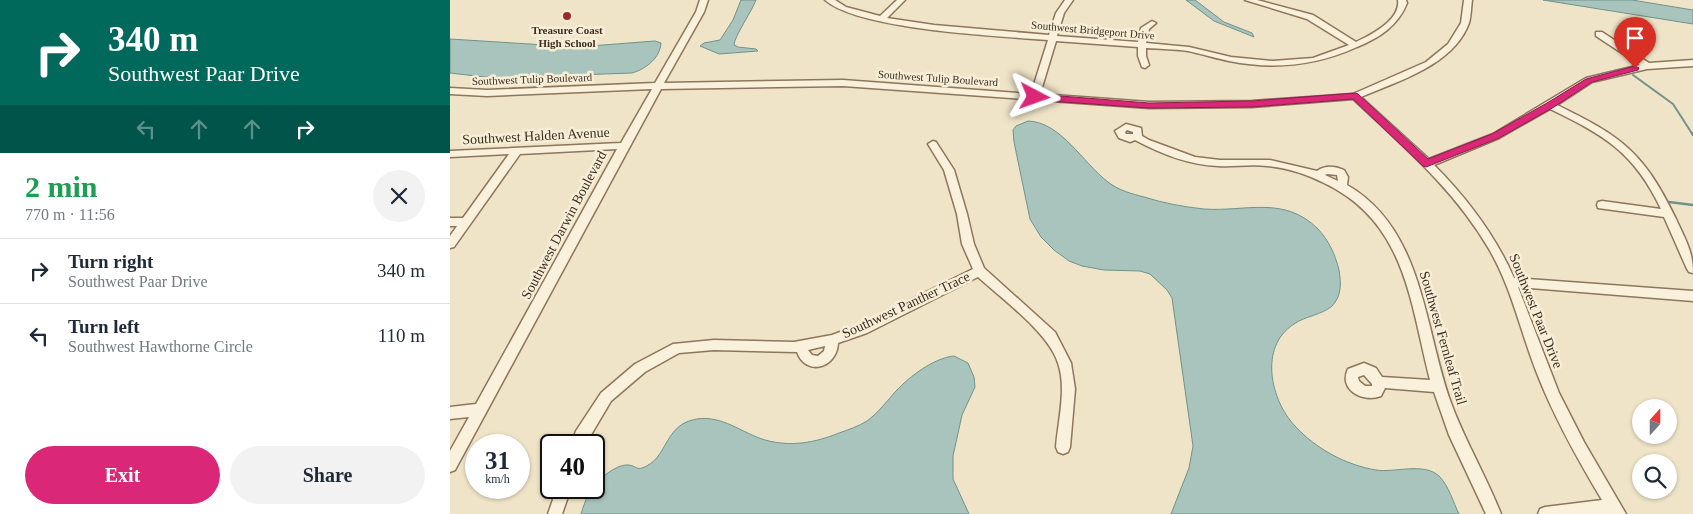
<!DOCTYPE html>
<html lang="en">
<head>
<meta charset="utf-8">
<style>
  body { margin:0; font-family:"Times New Roman",serif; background:#f2f2f3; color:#1f2937; height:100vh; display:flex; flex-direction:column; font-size:19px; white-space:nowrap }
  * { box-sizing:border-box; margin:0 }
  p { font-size:16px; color:#747a83 }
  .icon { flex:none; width:28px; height:28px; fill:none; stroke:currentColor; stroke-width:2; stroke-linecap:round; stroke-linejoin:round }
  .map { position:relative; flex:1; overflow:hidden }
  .sheet { display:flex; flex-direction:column; background:#fff; width:450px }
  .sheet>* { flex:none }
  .hud { background:#00695c; color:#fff; overflow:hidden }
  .needle { width:32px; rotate:21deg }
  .tools { position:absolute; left:1182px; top:399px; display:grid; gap:10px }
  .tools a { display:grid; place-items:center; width:45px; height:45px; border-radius:50%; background:#fff; box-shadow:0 1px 4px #0004; font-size:25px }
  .speed { position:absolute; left:15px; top:434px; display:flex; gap:10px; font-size:25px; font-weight:700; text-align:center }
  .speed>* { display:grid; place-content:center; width:65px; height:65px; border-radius:50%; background:#fff; box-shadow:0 1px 4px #0004; line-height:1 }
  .speed small { font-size:12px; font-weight:400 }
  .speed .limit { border:2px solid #111; border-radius:8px; background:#fff; color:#111 }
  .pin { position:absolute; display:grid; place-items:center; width:42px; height:42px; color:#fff; margin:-51px -21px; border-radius:50% 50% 50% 0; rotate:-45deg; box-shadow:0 0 5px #0007 }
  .pin .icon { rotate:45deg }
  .me { position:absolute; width:55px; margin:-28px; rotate:94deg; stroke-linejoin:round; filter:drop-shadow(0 0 4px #0008) }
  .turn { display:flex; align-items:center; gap:18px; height:105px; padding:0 25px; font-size:22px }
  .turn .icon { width:65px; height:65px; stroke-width:2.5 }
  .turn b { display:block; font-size:35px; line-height:42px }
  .lanes { display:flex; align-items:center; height:48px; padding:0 25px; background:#0003; justify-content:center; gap:25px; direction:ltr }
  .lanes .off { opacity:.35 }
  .round { display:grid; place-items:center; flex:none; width:52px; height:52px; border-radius:26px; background:#f2f2f3 }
  .summary { display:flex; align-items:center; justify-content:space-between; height:85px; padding:0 25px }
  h1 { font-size:30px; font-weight:600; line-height:38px; color:#1e9e55 }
  .action { display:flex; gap:10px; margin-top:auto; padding:10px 25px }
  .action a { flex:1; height:58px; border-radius:30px; background:#db2777; color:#fff; font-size:20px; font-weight:600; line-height:58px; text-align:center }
  .action a+a { background:#f2f2f3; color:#1f2937 }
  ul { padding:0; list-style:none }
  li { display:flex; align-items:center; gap:15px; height:65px; padding:0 25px; border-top:1px solid #e0e1e3 }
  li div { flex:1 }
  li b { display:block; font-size:19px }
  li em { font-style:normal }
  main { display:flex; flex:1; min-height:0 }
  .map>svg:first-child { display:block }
  .water { fill:#a9c4bc; stroke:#6f938a }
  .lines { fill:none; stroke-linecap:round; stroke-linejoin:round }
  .stream-far1 { stroke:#6f938a; stroke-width:2 }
  .stream { stroke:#6f938a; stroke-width:2.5 }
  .minor-casing { stroke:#8d765c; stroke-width:3 }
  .minor { fill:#faf1dc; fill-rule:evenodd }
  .route { fill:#db2777; stroke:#8e194d }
  .poi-dot { fill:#9e2a2b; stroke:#f7eed8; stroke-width:2 }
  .labels { text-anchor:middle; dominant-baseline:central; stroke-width:5; stroke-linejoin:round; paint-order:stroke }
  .far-poi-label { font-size:11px; font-weight:bold; fill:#3d2e20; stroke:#f7eed8 }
  .far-street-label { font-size:11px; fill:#3d2e20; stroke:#f7eed8 }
  .street-label { font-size:14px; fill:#3d2e20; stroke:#f7eed8 }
</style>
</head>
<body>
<main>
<section class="sheet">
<div class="hud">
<div class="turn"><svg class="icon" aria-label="right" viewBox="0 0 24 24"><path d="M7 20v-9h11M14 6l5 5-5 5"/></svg><div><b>340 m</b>Southwest Paar Drive</div></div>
<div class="lanes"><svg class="icon off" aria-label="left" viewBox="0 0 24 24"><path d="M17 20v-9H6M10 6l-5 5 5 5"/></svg><svg class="icon off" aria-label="ahead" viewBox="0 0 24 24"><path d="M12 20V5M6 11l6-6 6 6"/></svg><svg class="icon off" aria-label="ahead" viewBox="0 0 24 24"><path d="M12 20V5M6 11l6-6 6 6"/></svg><svg class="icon" aria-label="right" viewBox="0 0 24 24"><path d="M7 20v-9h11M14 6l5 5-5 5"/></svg></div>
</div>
<div class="summary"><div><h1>2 min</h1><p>770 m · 11:56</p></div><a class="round"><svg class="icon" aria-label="close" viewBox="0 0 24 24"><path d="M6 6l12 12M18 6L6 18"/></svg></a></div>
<ul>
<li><svg class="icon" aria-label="right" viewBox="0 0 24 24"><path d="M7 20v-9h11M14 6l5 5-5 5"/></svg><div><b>Turn right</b><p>Southwest Paar Drive</p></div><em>340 m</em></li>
<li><svg class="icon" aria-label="left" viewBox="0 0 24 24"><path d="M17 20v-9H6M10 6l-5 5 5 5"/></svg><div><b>Turn left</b><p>Southwest Hawthorne Circle</p></div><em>110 m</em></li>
</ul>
<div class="action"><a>Exit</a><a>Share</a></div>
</section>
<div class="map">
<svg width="1243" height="514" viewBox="0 0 1243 514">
  <rect width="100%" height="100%" fill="#f0e4c8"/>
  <path class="water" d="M291,0H306C302,11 284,37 284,45L288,47L306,49L308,51L269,54L250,46L254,43L270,40L283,20Z
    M736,0H745L774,22L802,33L804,37L764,21Z
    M1093,0H1182L1243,10V24Z
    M0,39L127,47L205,41L211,43C210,58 196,69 182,73L43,78L0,73Z
    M578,121C611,122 633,163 658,182C668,190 682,194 694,197C713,203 734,207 754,209C796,212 834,195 868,229C879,241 885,254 889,270C891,282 892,296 882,306C872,315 855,316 844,324C808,347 821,401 845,426C866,449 896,465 926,470C944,473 974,462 989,476C999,486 1003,502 1009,514H721L739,468L743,446L722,298L717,290L700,274L690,271L654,270L632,266L619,261L604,250L591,237L580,219L564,142L563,130L566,126Z
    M504,356L518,363L524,377L525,387L512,415L503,456V479L519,514H131C133,507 136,499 139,493C145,482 165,464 178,465C184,465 187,470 192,468C219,459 213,424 247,419C272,415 292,433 315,440C341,447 364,443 389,433C398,430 409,426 417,421C428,413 437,401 446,391C460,376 484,358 504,356Z"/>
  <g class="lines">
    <path class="stream-far1" d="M1183,75L1223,104L1243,135"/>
    <path class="stream" d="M1242,133L1243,135
      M1219,202L1243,205"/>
    <g class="minor-casing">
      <path id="minor" d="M250,0H258L254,12L214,83L393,80L581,94L598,40C549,36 409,30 375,0H385L396,7L430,16L447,0H455L437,18L484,25L599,35L606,13L615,0H623L614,13L607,36L688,42L691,28L702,21L706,23L699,29L696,43L739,47L781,57L823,61L863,58L899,45L857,19L795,0H807L863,15L906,42C921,35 951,20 948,0H956L957,3C948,26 929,38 907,47C865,66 824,70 779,61C765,58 752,54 738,51C724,49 710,49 696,48V56L699,65L695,68L692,67L688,56V47L606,41L590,94L699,102L802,101L903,94L976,62L998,44L1011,23L1014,0H1022C1021,7 1021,16 1019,23C1004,65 948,81 911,97L979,159L1043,134L1136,78L1190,65L1146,36V32H1152L1199,63L1243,60V66L1197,69L1142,82L1107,105C1171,136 1194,152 1226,219C1235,239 1243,251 1243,273L1239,272L1237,269L1214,217L1148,208L1147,205L1148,202L1152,201L1211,209C1184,152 1154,135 1100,109L1049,138L984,165C1017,198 1045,235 1064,278L1243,291V301L1068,287L1109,393L1134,442L1176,514H1088L1090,509L1095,507L1152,500C1128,460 1105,419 1088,376C1071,334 1062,288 1039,249C1004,189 953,146 903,99L802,107L699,108L393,86L211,89L5,470L0,472V451L19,417L0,419V407L26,404L167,149L70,154L4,247L0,248V236L7,226H0V218H13L59,154L0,157V151L171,143L202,89L37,96L0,94V88L37,90L205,83L246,12Z
        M676,124L691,128L692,136L699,140L745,157L770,160H820L867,171C875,165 885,166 894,170L898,177L897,185C974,229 974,329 1001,403C1015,441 1036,476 1051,514H1036L999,435L984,392L935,388L931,396C913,403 888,390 898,369L914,363L926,368L932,377L980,380C960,302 956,222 874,183C856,174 837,168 817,166C800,164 784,167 768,166C739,165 711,154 685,140L680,142L669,138L665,131ZM677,130L683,132V134H676L675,132ZM877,174L887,175L888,181L875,175ZM914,375L922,384V386H915L909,381L908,377Z
        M483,141L486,142L504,170L517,214L524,244L534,268L605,332L621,363L625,389L620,447L618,452L613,454L608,452L606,447C608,421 617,388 608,363C599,333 552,299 528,277L417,333L388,343C387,368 356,377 347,352L264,350L229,353L195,372L161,401L135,445H121L126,431L151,393L185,364L223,344L264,340L344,342L382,335L409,325L523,269L512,244L507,214L494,170L478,144ZM375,346L374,351L368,356L362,355L358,350Z
        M107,488H121L112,514H98Z"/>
    </g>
    <use href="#minor" class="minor"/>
  </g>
  <path class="route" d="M1185,66L1189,68L1188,70L1142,82L1104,107L1049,138L976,167L973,166L903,99L802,107L699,108L585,100L581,97L585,94L699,103L802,101L905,93L908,94L978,159L1042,134L1097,103L1136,79Z"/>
  <circle class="poi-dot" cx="117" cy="16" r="5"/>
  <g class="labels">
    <g class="far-poi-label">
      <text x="117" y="30">Treasure Coast<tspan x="117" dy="13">High School</tspan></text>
    </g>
    <g class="far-street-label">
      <text transform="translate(643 30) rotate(5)">Southwest Bridgeport Drive</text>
      <text transform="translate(488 78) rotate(4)">Southwest Tulip Boulevard</text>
      <text transform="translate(82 79) rotate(-2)">Southwest Tulip Boulevard</text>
    </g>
    <g class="street-label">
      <text transform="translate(86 136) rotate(-3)">Southwest Halden Avenue</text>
      <text transform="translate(114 225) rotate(-62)">Southwest Darwin Boulevard</text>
      <text transform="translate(456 305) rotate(-25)">Southwest Panther Trace</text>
      <text transform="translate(1086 311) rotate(68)">Southwest Paar Drive</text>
      <text transform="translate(993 338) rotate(74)">Southwest Fernleaf Trail</text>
    </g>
  </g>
</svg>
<div class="tools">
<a><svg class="needle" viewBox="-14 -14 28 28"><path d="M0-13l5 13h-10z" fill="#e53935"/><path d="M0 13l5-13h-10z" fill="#747a83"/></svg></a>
<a><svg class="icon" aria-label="search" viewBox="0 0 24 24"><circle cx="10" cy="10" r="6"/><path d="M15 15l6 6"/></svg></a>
</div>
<div class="speed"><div>31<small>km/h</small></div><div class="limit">40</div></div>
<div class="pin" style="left:1185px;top:68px;background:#d93025"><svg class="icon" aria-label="arrive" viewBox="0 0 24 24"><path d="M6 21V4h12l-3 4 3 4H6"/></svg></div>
<svg class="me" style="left:585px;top:97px" viewBox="-20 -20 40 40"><path d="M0-17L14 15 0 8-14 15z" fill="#db2777" stroke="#fff" stroke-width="4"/></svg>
</div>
</main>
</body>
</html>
